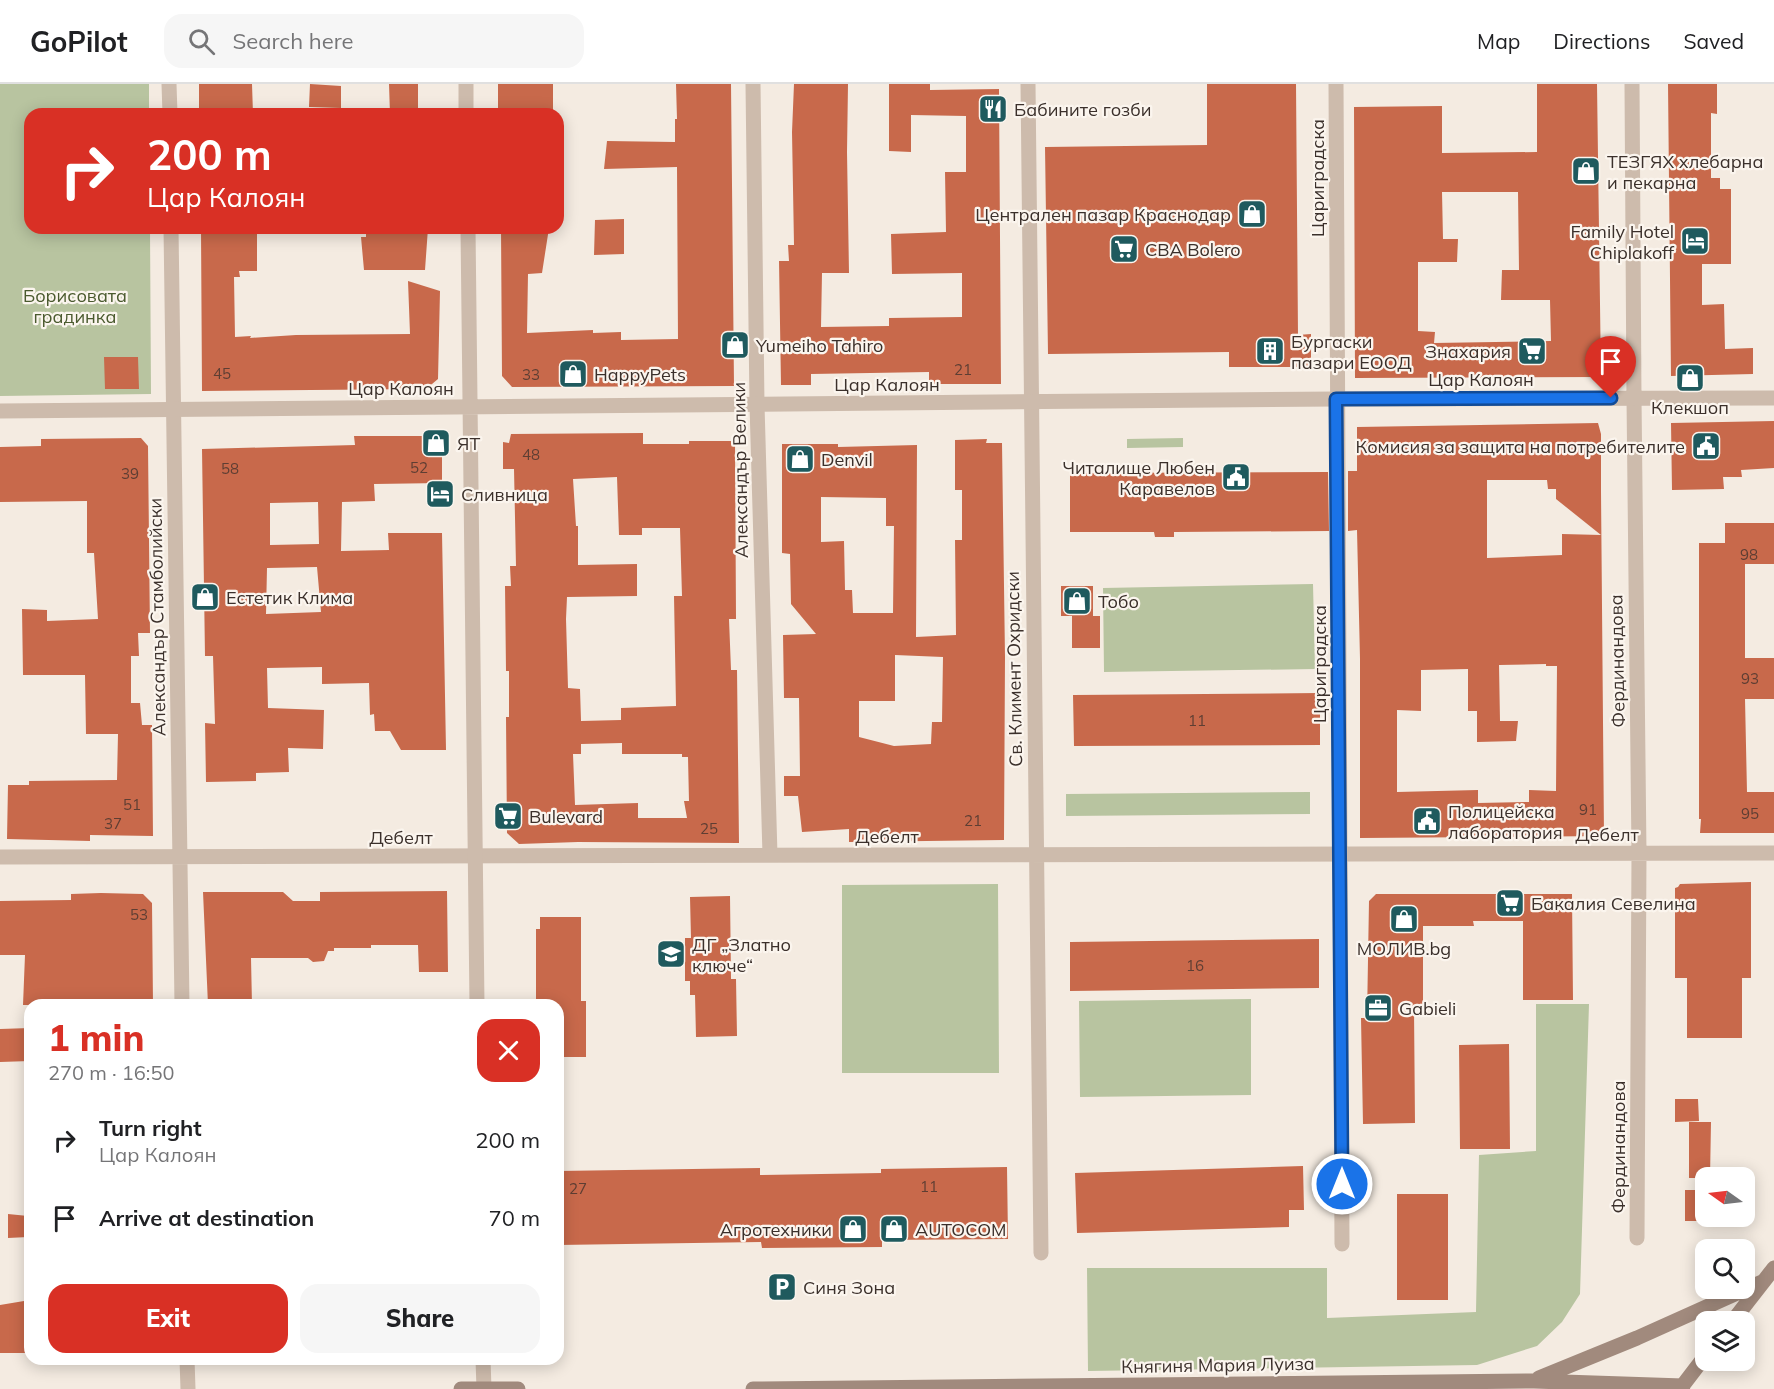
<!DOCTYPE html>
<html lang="en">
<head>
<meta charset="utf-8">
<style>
  body { margin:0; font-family:Mulish,sans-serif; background:#f6f6f6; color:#202124; height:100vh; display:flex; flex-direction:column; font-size:22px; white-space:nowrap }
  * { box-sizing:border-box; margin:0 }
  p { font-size:20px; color:#757577 }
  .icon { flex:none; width:33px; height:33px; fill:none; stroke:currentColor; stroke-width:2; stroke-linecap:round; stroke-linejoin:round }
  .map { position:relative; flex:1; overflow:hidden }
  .panel { position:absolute; left:24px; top:915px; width:540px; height:366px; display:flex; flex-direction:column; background:#fff; border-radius:18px; box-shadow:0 3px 15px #0003 }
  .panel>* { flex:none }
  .hud { position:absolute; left:24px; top:24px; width:540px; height:126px; border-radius:18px; box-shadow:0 3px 15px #0003; background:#d93025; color:#fff; overflow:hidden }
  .needle { width:39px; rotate:284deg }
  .tools { position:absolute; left:1695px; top:1083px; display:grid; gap:12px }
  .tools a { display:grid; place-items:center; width:60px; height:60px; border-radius:12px; background:#fff; box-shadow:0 3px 15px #0003; font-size:30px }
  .pin { position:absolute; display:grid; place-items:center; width:51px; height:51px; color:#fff; margin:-62px -26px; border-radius:50% 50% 50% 0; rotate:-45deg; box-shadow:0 0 6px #0007 }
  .pin .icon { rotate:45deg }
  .me { position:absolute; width:66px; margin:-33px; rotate:0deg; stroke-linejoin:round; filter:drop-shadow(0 0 4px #0008) }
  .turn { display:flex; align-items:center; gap:21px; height:126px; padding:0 24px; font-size:27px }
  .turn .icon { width:78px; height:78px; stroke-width:2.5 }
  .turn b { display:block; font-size:42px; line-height:51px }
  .round { display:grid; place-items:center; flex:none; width:63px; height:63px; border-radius:18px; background:#f6f6f6 }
  .head { display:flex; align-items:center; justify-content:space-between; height:102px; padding:0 24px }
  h1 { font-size:36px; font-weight:800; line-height:45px; color:#d93025 }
  .button { display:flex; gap:12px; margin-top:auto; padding:12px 24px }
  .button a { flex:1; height:69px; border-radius:18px; background:#d93025; color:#fff; font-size:24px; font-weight:800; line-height:69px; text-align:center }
  .button a+a { background:#f6f6f6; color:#202124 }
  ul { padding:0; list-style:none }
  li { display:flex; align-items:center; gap:18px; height:78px; padding:0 24px }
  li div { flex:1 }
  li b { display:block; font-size:22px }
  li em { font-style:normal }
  header { display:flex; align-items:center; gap:36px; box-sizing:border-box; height:84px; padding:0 30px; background:#fff; border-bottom:2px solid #e0e0e0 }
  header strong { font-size:28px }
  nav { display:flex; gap:33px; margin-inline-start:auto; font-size:21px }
  .search { width:420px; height:54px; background:#f6f6f6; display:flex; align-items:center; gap:15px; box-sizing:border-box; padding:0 21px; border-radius:18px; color:#757577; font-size:22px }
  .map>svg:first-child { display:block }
  .green { fill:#b8c4a0 }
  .building { fill:#c8694b; fill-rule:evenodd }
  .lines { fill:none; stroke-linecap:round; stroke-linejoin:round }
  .minor { stroke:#cdbbac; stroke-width:15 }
  .tertiary { stroke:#cdbbac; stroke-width:15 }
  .secondary { stroke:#a18a7d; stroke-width:15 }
  .route-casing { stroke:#114b97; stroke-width:15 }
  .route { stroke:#1a73e8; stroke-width:10 }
  .labels { text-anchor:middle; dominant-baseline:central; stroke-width:4.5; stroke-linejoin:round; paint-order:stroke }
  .number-label { font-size:15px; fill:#5e3e33 }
  .poi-label { font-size:18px; fill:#3b302b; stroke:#fbf5ee; text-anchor:start }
  .street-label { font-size:18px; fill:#3b302b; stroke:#fbf5ee }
  .park-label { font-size:18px; fill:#4a5a2e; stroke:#fbf5ee }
</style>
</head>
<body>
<header>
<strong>GoPilot</strong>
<div class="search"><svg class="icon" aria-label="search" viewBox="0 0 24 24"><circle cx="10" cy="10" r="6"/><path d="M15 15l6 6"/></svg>Search here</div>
<nav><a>Map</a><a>Directions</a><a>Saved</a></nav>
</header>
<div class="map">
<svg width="1774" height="1305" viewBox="0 0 1774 1305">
  <rect width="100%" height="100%" fill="#f4ebe1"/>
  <path class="green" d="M0,0H149V30H30V144H150L151,310L0,312Z
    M1183,354V363L1127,364V355Z
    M1313,500L1315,585L1104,588L1103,504Z
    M1310,708V730L1066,732V710Z
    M998,800L999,989H842V801Z
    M1251,915V1011L1080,1013L1079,917Z
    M1536,920H1589L1580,1210L1562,1238L1537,1262L1477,1281L1088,1287L1087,1184H1327V1234L1476,1228L1479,1071L1536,1067Z"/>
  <path class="building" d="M199,0H252L253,30H199Z
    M310,0L341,2V24L309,23Z
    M389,0H418V30H390Z
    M498,0H553V30H498Z
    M676,0H731L734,302L512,303L502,292L501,144H549L542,189L528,190L527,249L593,246V249L621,248V256L678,255L677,83L604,85L607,57L675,58V35H677Z
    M794,0H848L847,68L849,189H822L821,243L889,242V234L962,233V189L892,190L891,150L946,148L945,88H966V32L911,31V68L889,67V0H930V6L999,5L1001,300H929V288L811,290V301H781L779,177H789L788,161H794L792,48Z
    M1207,0H1296L1298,251L1311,250V283H1229V268L1048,270L1045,63L1207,61Z
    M1537,0H1597L1601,293L1355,294L1354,23L1442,22V69L1537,68ZM1442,108H1518L1519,186H1502L1501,216H1550L1551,257L1434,259L1435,248L1418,247V178H1457L1458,155H1443Z
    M1668,0H1717V30L1711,29V94H1720V105H1731V180H1702V221L1724,220L1725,265L1753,264V290L1671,292Z
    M624,135V170L594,171L595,136Z
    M201,144H255V150H257V187H239L240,193H234L235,253L251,252L250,254L296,251L410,250L408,197L440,207L438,295L426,305L202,307Z
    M366,144H428L425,186H364L361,153H366Z
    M104,273H138L139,305H105Z
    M1774,337V384L1741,386L1742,393H1723L1724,405L1672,406L1671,339Z
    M1598,339L1601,350V407L1604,752L1360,754V575L1357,446L1348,447V387H1357V343ZM1487,396H1547L1548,405H1556V415L1601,451L1562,450V471L1487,474ZM1546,580V582H1557L1556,707L1529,706V718L1478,719V706L1397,708V626L1421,627V586L1468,585V627H1477V658L1516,657L1518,637H1500L1499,581Z
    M643,349V360H689V357H735L736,535H729L731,586H737L739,759L578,758L519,760L507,749L506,633H509V587H506L505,502H511L510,482H516L514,385H503V358L509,359L511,350ZM617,393L619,451H642V444H680L682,512H674L676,622L621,624V636L581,637L580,605L568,604L566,535L567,513L637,512V480L578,481V442H576L573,395ZM622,659V670H682V673H688L689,717H684L687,734H638V719L575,721L573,670H581V660Z
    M354,352H434L442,359V399L374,400L375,417L342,418L341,467L389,466L388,449H442L446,666H401L390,647H375L374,630L370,631L369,599L322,600V583L267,584L268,624L324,626L323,665L288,664L289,688L256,689V697L206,698L205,639L215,640L213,572H205L202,365L355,361ZM318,418L319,460L270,461V419ZM317,483L321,528L266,530L267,484Z
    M141,354L148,362L150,549H138L139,572H131V619H140L142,641H152L153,752L90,751V757L7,755L8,701H29V697L117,696L118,650H86L85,591H23L22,525L47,526V537L98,535L94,469H87V417L0,418V363L41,362V355Z
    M987,355L986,359H1002L1005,573L1004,756L849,758V745L802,748L798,712H784V692H800L799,614H784L783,551L816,550L791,520L790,470L782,469V360H838V363L917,361L916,553L956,551L955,456H962V406H955V356ZM821,413L886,414V442H894L893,529H853L852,506H845L844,457L821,458ZM895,571L943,573L942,638H932L931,660L894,662L859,653V617H895Z
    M1328,388L1329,447L1174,448V453H1155L1154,448H1070V389Z
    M1725,439H1774V480H1745V574H1774V615H1745L1747,708H1774V749H1700L1701,735H1699V459H1725Z
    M1061,502H1093V532H1100V564H1072V532H1061Z
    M1320,609V661L1074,662L1073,611Z
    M1751,798V894H1742V954H1687V894H1675V804L1678,803L1680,800Z
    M447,807L448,888H419L418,861H371V864H334V867H328L324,877L313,878L308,874H251L252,921H208L203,808H283L293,817H320V808Z
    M101,809L143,810L152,819L153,921H23L25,871H0V817L71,816V810Z
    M1376,810H1572L1573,916H1523V837H1473L1474,842H1423V925L1414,924L1415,1039L1363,1040L1361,934H1367L1369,817Z
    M730,812L731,895H736L737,952L696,953L695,911H690V897H685V854H691L690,813Z
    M540,833H581V917H586V973H558V921H541V919H536V845H540Z
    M1319,855V904L1070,907V858Z
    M30,944V977L0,978V945Z
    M1509,960L1510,1065H1460L1459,961Z
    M1675,1015H1698L1699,1037L1675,1038Z
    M1689,1038H1711L1710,1094H1689Z
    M1303,1082L1304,1126H1289V1143L1077,1149L1075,1089Z
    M1007,1083L1008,1155L882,1156V1163L762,1164L761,1158L558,1161V1087L760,1084V1091L881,1089V1085Z
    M1685,1106H1706V1137H1685Z
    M1397,1110H1448V1216H1397Z
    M8,1130L28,1132V1153L8,1154Z
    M30,1216V1269H0V1221Z"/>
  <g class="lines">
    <path class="minor" d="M169,0L170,30
      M753,0L757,321L770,771
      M1028,0L1041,1169
      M1336,0L1342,1160
      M171,144L182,921
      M1634,314L1639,769L1637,1154
      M0,773L1774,769
      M187,1275L188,1305"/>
    <path class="tertiary" d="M466,0V30
      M1632,0L1634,314
      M468,144L477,921
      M0,327L1336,315L1774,314
      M483,1275L484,1305"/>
    <path class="secondary" d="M1732,1238L1774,1184
      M1539,1294L1637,1254L1764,1197
      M461,1305H518
      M753,1305L1534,1297L1683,1302
      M1680,1305L1706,1271"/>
  </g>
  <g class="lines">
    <g class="route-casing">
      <path id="route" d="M1342,1100L1336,315L1611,314"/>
    </g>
    <use href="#route" class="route"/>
  </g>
  <defs>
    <g id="restaurant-square" transform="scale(1.5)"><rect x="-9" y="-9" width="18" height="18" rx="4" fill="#1f5a5e" stroke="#fbf5ee"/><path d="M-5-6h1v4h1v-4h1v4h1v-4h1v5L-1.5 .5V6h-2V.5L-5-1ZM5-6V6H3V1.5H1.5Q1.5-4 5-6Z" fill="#fff"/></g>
    <g id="shop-square" transform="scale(1.5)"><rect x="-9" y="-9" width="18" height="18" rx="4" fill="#1f5a5e" stroke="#fbf5ee"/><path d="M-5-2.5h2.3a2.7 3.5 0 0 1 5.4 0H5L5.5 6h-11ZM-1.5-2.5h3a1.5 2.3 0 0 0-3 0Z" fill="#fff"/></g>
    <g id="hotel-square" transform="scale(1.5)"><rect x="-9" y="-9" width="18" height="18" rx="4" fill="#1f5a5e" stroke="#fbf5ee"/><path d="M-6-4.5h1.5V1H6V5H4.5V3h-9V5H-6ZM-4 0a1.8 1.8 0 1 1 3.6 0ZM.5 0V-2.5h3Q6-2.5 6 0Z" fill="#fff"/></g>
    <g id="supermarket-square" transform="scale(1.5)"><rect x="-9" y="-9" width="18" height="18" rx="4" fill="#1f5a5e" stroke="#fbf5ee"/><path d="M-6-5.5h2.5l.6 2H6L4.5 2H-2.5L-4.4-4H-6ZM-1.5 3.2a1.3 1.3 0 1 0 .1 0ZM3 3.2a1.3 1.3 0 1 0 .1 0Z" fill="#fff"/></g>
    <g id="building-square" transform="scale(1.5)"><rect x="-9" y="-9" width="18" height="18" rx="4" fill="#1f5a5e" stroke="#fbf5ee"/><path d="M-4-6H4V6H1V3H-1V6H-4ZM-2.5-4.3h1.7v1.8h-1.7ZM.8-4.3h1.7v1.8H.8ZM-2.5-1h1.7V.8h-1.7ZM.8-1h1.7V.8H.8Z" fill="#fff"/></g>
    <g id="civic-square" transform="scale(1.5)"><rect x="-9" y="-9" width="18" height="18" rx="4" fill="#1f5a5e" stroke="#fbf5ee"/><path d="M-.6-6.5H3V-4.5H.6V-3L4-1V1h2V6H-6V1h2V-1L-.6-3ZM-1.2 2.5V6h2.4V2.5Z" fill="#fff"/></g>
    <g id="school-square" transform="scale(1.5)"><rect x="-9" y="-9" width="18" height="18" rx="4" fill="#1f5a5e" stroke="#fbf5ee"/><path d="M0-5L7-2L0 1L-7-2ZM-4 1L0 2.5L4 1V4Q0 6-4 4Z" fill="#fff"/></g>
    <g id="office-square" transform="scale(1.5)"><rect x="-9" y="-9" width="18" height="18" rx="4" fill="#1f5a5e" stroke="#fbf5ee"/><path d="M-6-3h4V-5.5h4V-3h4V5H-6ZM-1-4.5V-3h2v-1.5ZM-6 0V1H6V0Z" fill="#fff"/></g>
    <g id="parking-square" transform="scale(1.5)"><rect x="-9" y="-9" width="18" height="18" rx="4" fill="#1f5a5e" stroke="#fbf5ee"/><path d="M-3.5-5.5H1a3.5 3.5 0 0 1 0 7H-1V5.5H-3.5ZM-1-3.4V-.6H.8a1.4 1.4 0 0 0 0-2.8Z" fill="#fff"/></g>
  </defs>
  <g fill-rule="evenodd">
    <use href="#restaurant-square" x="993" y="25"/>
    <use href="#shop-square" x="1586" y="87"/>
    <use href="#shop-square" x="1252" y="130"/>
    <use href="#hotel-square" x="1695" y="157"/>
    <use href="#supermarket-square" x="1124" y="165"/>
    <use href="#shop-square" x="735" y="261"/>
    <use href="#building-square" x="1270" y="267"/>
    <use href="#supermarket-square" x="1532" y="267"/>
    <use href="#shop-square" x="573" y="290"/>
    <use href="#shop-square" x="1690" y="294"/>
    <use href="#shop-square" x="436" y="359"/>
    <use href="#civic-square" x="1706" y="362"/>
    <use href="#shop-square" x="800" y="375"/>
    <use href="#civic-square" x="1236" y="393"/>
    <use href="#hotel-square" x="440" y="410"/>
    <use href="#shop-square" x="205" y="513"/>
    <use href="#shop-square" x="1077" y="517"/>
    <use href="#supermarket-square" x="508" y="732"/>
    <use href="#civic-square" x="1427" y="737"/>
    <use href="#supermarket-square" x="1510" y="819"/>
    <use href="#shop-square" x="1404" y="835"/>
    <use href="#school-square" x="671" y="870"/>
    <use href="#office-square" x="1378" y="924"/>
    <use href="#shop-square" x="853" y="1145"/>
    <use href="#shop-square" x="894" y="1145"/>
    <use href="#parking-square" x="782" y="1203"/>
  </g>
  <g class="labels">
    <g class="number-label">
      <text x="963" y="285">21</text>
      <text x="222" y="289">45</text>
      <text x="531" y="290">33</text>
      <text x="531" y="370">48</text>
      <text x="419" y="383">52</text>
      <text x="230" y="384">58</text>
      <text x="130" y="389">39</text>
      <text x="1749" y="470">98</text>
      <text x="1750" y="594">93</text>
      <text x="1197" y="636">11</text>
      <text x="132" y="720">51</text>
      <text x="1588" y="725">91</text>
      <text x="1750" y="729">95</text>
      <text x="973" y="736">21</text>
      <text x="113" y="739">37</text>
      <text x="709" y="744">25</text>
      <text x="139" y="830">53</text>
      <text x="1195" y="881">16</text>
      <text x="929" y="1102">11</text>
      <text x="578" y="1104">27</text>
    </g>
    <g class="poi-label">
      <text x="1014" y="25">Бабините гозби</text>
      <text x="1607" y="77">ТЕЗГЯХ хлебарна<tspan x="1607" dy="21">и пекарна</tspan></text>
      <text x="1231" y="130" text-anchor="end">Централен пазар Краснодар</text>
      <text x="1674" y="147" text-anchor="end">Family Hotel<tspan x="1674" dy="21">Chiplakoff</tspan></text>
      <text x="1145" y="165">CBA Bolero</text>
      <text x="1291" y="257">Бургаски<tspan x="1291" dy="21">пазари ЕООД</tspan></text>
      <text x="756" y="261">Yumeiho Tahiro</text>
      <text x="1511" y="267" text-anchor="end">Знахария</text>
      <text x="594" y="290">HappyPets</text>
      <text x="1690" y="323" text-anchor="middle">Клекшоп</text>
      <text x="457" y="359">ЯТ</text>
      <text x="1685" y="362" text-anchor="end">Комисия за защита на потребителите</text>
      <text x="821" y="375">Denvil</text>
      <text x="1215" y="383" text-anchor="end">Читалище Любен<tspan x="1215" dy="21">Каравелов</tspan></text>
      <text x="461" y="410">Сливница</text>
      <text x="226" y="513">Естетик Клима</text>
      <text x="1098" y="517">Тобо</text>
      <text x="1448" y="727">Полицейска<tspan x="1448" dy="21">лаборатория</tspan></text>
      <text x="529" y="732">Bulevard</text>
      <text x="1531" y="819">Бакалия Севелина</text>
      <text x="692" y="860">ДГ „Златно<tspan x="692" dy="21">ключе“</tspan></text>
      <text x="1404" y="864" text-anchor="middle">МОЛИВ.bg</text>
      <text x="1399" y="924">Gabieli</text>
      <text x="832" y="1145" text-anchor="end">Агротехники</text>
      <text x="915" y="1145">AUTOCOM</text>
      <text x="803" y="1203">Синя Зона</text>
    </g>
    <g class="street-label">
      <text transform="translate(1317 94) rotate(-90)">Цариградска</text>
      <text x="1481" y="295">Цар Калоян</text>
      <text x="887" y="300">Цар Калоян</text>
      <text x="401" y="304">Цар Калоян</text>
      <text transform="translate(740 386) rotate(-91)">Александър Велики</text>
      <text transform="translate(157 533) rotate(-91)">Александър Стамболийски</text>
      <text transform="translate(1617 577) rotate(-91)">Фердинандова</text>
      <text transform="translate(1319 580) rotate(-90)">Цариградска</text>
      <text transform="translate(1014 585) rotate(-91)">Св. Климент Охридски</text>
      <text x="1607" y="750">Дебелт</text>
      <text x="887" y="752">Дебелт</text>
      <text x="401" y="753">Дебелт</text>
      <text transform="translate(1618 1063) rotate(-90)">Фердинандова</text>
      <text transform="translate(1218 1281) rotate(-1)">Княгиня Мария Луиза</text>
    </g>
    <g class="park-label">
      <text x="75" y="211">Борисовата<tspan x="75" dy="21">градинка</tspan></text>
    </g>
  </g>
</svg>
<div class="tools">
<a><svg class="needle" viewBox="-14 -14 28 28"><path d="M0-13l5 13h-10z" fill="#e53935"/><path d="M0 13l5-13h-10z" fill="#757577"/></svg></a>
<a><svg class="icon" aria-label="search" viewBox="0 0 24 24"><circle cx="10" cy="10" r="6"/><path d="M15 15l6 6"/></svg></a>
<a><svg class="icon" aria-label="layers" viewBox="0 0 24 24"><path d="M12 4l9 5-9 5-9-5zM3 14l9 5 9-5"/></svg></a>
</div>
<div class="pin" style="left:1611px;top:314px;background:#d93025"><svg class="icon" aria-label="arrive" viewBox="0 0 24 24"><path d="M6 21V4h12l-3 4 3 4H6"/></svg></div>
<svg class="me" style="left:1342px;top:1100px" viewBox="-20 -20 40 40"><circle r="17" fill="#1a73e8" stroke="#fff" stroke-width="3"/><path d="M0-11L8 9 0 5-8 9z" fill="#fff"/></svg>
<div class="hud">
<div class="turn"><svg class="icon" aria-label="right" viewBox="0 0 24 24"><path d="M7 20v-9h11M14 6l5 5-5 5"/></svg><div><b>200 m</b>Цар Калоян</div></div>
</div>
<section class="panel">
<div class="head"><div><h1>1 min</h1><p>270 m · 16:50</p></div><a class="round" style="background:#d93025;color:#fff"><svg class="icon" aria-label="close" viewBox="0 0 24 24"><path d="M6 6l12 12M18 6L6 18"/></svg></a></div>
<ul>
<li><svg class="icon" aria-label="right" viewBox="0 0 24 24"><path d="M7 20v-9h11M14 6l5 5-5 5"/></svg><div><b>Turn right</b><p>Цар Калоян</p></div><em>200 m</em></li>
<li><svg class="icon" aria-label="arrive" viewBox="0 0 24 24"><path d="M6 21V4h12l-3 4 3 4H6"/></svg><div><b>Arrive at destination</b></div><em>70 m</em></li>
</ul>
<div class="button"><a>Exit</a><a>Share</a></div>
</section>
</div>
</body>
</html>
